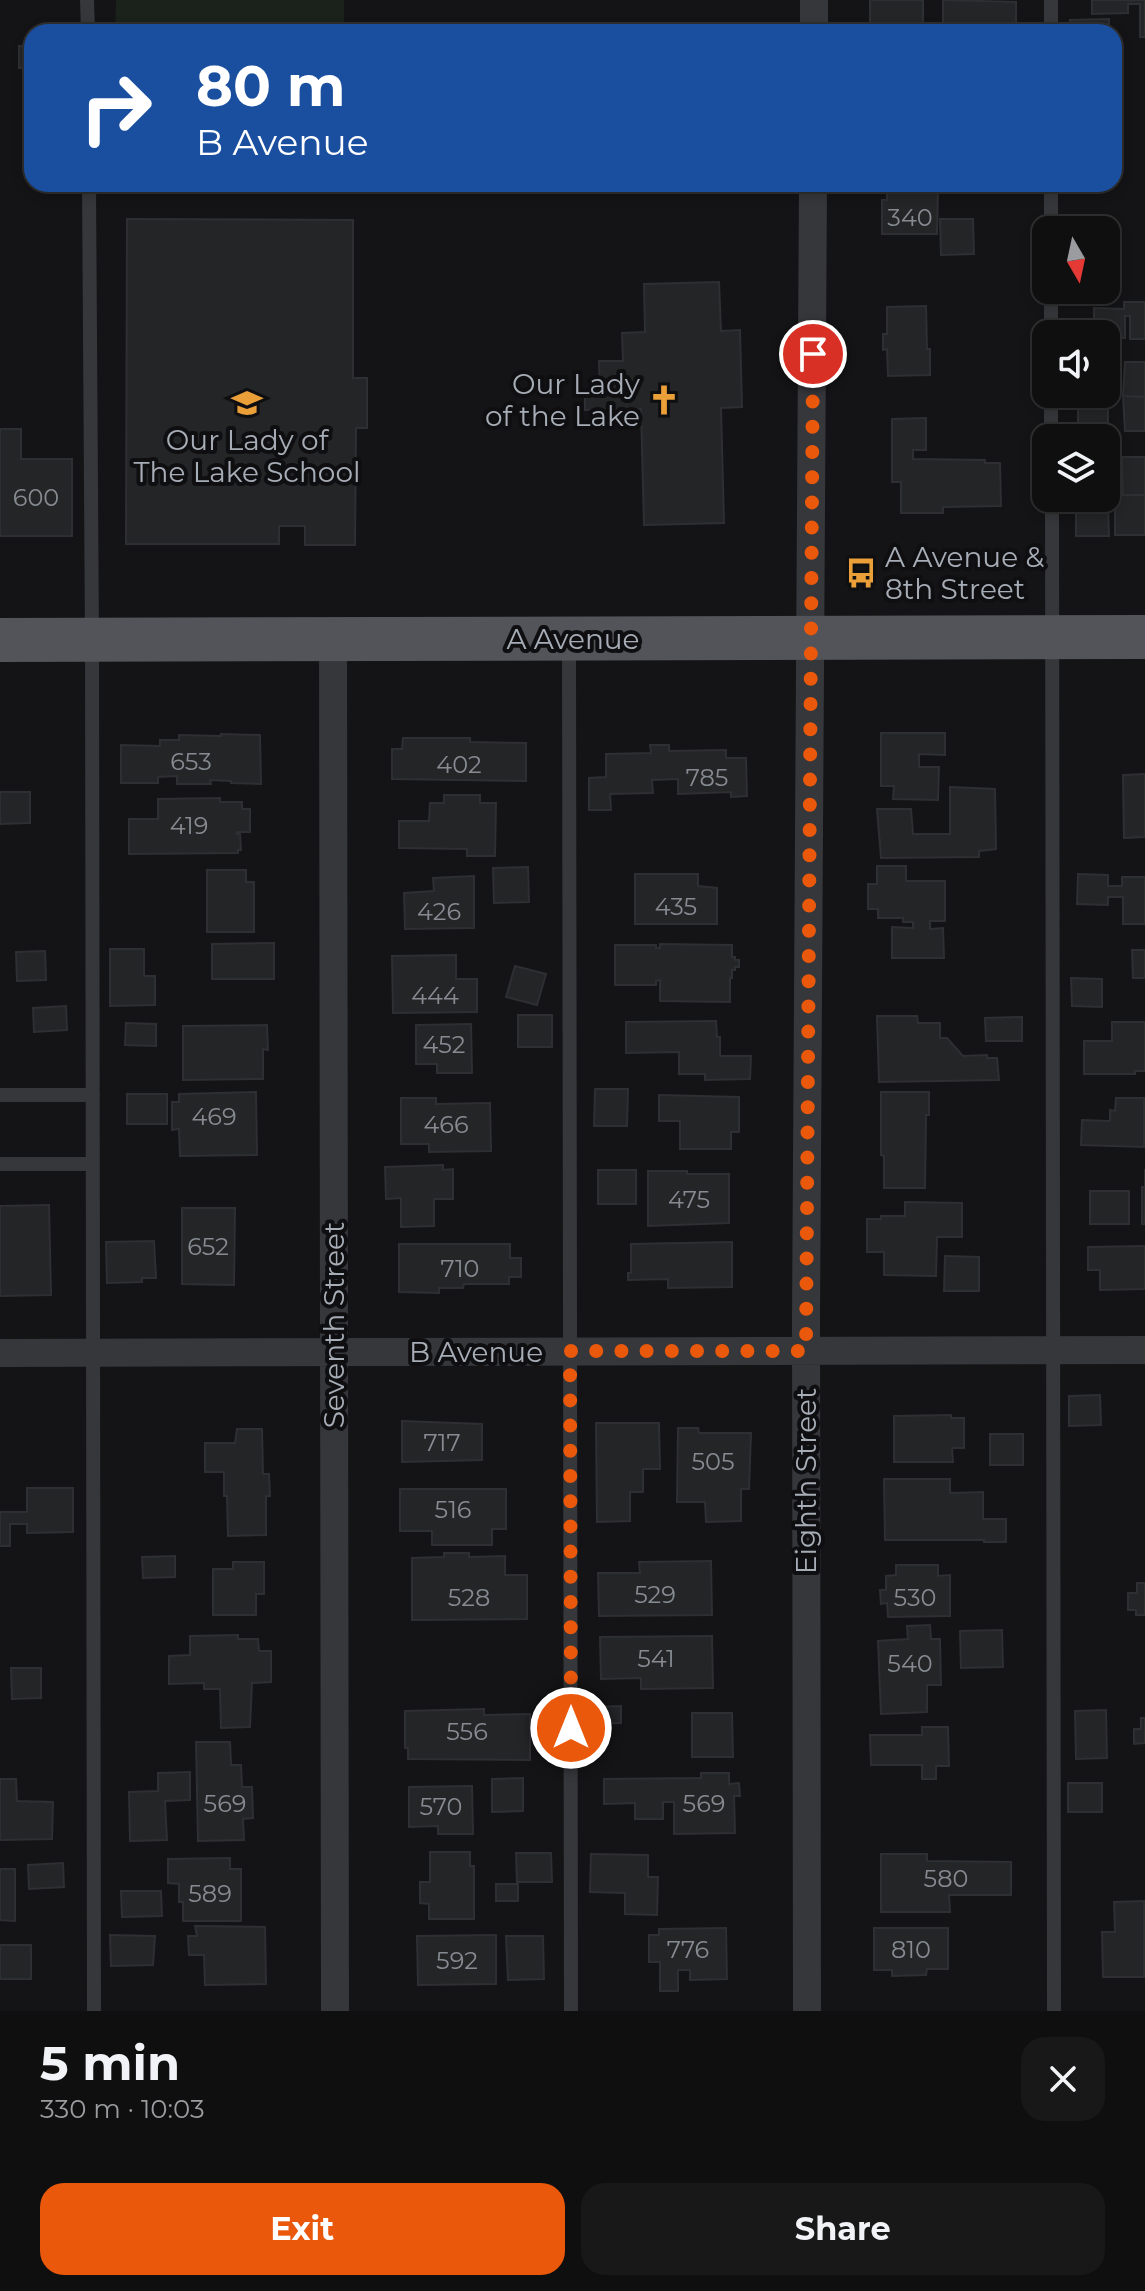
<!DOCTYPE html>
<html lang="en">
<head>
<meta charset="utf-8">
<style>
  body { margin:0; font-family:Montserrat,sans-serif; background:#181819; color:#f1f3f6; height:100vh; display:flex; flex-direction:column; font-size:30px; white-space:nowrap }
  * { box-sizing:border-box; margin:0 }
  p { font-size:26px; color:#9b9c9f }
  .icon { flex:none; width:44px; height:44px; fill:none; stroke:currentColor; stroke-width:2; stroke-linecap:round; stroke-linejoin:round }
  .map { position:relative; height:2011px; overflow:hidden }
  .side { display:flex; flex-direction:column; background:#0f0f10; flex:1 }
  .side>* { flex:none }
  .guide { position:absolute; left:24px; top:24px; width:1098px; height:168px; border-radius:24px; box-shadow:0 4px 12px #0003,0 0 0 2px #2f2f30; background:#1a4fa0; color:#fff; overflow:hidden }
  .needle { width:52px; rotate:171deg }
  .controls { position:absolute; left:1032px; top:216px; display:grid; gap:16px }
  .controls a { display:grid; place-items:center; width:88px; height:88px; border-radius:16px; background:#0f0f10; box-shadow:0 4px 12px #0003,0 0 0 2px #2f2f30; font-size:40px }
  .pin { position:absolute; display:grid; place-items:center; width:68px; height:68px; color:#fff; margin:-34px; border:4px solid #fff; border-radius:50%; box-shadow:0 2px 8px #0007 }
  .me { position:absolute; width:88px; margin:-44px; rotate:0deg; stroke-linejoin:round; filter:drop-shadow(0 0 6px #0008) }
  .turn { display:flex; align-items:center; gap:28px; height:168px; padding:0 40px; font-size:36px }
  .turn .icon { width:104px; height:104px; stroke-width:2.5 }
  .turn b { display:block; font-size:56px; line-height:68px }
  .round { display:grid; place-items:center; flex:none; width:84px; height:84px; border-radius:24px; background:#181819 }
  .summary { display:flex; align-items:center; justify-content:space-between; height:136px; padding:0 40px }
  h1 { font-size:48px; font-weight:700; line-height:60px }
  .cta { display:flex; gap:16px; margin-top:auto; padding:16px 40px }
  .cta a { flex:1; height:92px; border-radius:24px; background:#ea580c; color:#fff; font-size:32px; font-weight:700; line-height:92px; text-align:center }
  .cta a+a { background:#181819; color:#f1f3f6 }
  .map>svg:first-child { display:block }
  .green { fill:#1b211b }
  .building { fill:#242527; stroke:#2e2f32; stroke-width:2 }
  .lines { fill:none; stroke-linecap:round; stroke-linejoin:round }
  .lane { stroke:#35373b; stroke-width:14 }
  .street { stroke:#35373b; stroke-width:28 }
  .primary { stroke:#52545a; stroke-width:44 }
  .route { stroke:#ea580c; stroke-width:14; stroke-dasharray:0 25.2 }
  .labels { text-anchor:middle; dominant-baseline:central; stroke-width:8; stroke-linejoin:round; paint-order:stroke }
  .number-label { font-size:24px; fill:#868b92 }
  .poi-label { font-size:28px; fill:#a7adb6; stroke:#0f0f11; text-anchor:end }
  .street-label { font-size:28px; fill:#a7adb6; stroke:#0f0f11 }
</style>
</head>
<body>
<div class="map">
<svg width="1145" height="2011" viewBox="0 0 1145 2011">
  <rect width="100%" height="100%" fill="#141416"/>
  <path class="green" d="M116,0H344V32H115Z"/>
  <path class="building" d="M870,0H923V32H870Z
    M943,0L1016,2V32H943Z
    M1092,0H1145V37H1140V4H1128V13L1092,14Z
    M1109,19V32H1070V20Z
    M19,46H32V68H19Z
    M887,189H938L937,234H882V200H887Z
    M127,219L353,220V378H367V428H356L355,545H305V526H279V544H126Z
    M940,219H973L974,254L941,255Z
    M719,282L721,331L740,330L742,407L721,408L724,523L644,525L641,409L585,410V393H600L599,361H623L622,333L645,332L644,284Z
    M1124,302H1145V339H1130V316H1125V338H1106V334H1094V308L1124,309Z
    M926,306L927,349H930V375L888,376L887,349L883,350V334H887V307Z
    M1125,362H1145V397L1123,396Z
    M1106,365L1108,397H1078V394H1106Z
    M1123,396L1145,397V431H1125Z
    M1078,397H1108V429H1078Z
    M926,418V450H913V459L985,460V463H1000L1001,506L943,507V513H901V482H892V419Z
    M0,429H21V459H72V536H0Z
    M1122,457H1145V495H1123Z
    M1106,464H1110V495H1106Z
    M1115,495H1145V535H1115Z
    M1092,504L1091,506H1108L1109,536H1076V506Z
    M881,733H945V755L919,754V767H939L938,800L893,799L894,786H881Z
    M221,734L260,735L261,784L231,783V781L210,780L211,784H177V776L158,777V783H121V745L160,746V740H179V735L221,736Z
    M403,738H470V742L526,743V781L392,779V749H402Z
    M650,745H669V751L726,750V758H746L747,796L731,797V792L678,794V779L652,780L653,793L610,794L611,810H589V778L606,777V754L651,753Z
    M1145,774V837L1124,838L1123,775Z
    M950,787L995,789L996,849L979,851V857L881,858L877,809H911L913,834H950Z
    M0,792H30V823L0,824Z
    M444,795H480V803H496L495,856H467V849L399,848V821H429L430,803H444Z
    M220,798V802H242V809H250V832H237V834H240L241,850H238V853L129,854V819H158V799Z
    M877,866H906V881H945V921H930V929L943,928L944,958H892V927L913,928V922H903V918H878V909H868V884H877Z
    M528,867L529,902L494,903L493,868Z
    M207,870H246V882H254V932H207Z
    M635,874H698V886L717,888V924H635Z
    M1078,874L1108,875V886H1122V877H1145V924H1123V897H1108V905L1077,904Z
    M474,876V928L405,929L404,893L434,891L433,878Z
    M274,943V979H212V944Z
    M660,944L732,945V957H735V960H739V967H735V970H732V978H730V1002L660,1001V980L656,981V985H615V945H656V948H660Z
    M110,949H144V976H155V1005L110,1006Z
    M1132,950H1145V978H1133Z
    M45,951L46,980L17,981L16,952Z
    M456,955V979H477V1012L393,1013L392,956Z
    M515,966L546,974L537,1005L506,997Z
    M1071,978L1102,979V1007L1072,1006Z
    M66,1006L67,1030L34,1032L33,1008Z
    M518,1015H552V1047H518Z
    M877,1016H917L918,1023H940V1038H947L963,1056L987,1055V1058H997L999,1080L879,1082Z
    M1022,1017V1041H986L985,1018Z
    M716,1021L717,1037H720V1056H751L750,1079L705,1080V1074H679V1052L626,1053V1022Z
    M1112,1022H1145V1071H1135V1074H1084V1041H1112Z
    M126,1023L156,1024V1046L125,1045Z
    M471,1024L472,1073H437V1064H416V1025Z
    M267,1025L268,1050L263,1049V1079L183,1080V1026Z
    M595,1089H628L627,1126H594Z
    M256,1092L257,1155L180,1156L179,1129L172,1130V1102H179V1094Z
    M881,1092H929V1115H926L925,1188H884V1156L881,1155Z
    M127,1094H167V1124H127Z
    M659,1095L739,1097V1132H731V1149H680V1121H659Z
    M401,1098H436V1104L490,1103L491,1151L429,1152V1144H401Z
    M1116,1098H1144V1147L1081,1145L1082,1120L1110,1121V1110L1115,1111Z
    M443,1165V1170L453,1169V1199H434V1226L401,1227V1198L386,1199L385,1167Z
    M1145,1169V1224H1142V1187H1145Z
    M598,1170H636V1204H598Z
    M648,1171H687V1174H729V1223L648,1226Z
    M1090,1191H1129V1224H1090Z
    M905,1202L962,1203V1237H937L936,1276L884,1275V1252H867V1219H881V1216H905Z
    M49,1205L51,1295L0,1296V1206Z
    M182,1208H235L234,1285L182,1284Z
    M154,1241L156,1278H142V1282L107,1283L106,1242Z
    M732,1242V1287L668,1288V1279L628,1280V1273H631V1244Z
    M399,1244H510V1258H521V1277H509V1284H464L463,1288H439V1293L399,1292Z
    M1145,1246V1289L1100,1290V1270H1088V1247Z
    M945,1256L979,1257V1291H944Z
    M1100,1395L1101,1425L1069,1426V1396Z
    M951,1415V1418H964V1448H952L953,1462H894V1416Z
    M402,1421L482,1424V1460L402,1462Z
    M596,1423H659L660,1469H643V1492H630V1521L597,1522Z
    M678,1428H698L699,1433H751L749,1489H741V1521L706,1522L705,1502H677Z
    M237,1429H262L263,1474H269L270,1496H266V1535L228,1536L227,1496H224V1472H205V1443H235Z
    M990,1434H1023V1465H990Z
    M884,1479H950V1493L983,1492V1519H1006V1542H984V1540H885Z
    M27,1488H73V1532L27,1533V1524H10V1546H0V1512H27Z
    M400,1489H506V1529H492V1545H432V1531H400Z
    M444,1553H469V1557L505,1556V1575H527V1619L412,1620V1558L444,1557Z
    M175,1556V1577L143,1578L142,1557Z
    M711,1561L712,1615L599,1616L598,1573H640L639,1562Z
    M233,1562H264V1594H256V1615H213V1569H233Z
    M896,1565H938V1576L950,1575V1616L888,1617L887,1603L881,1604L880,1590H886V1576L896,1575Z
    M1137,1583H1145V1615H1136V1610H1128V1593H1137Z
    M930,1625L931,1639H940L941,1685H927V1712L881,1714L878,1641L908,1639L907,1626Z
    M1002,1630L1003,1667L961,1668L960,1631Z
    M238,1635V1639H258L259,1651H271V1682L252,1683L250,1727L221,1728L220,1689H204V1683L169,1684V1656L190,1655V1636Z
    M712,1636L713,1688L641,1689V1678L601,1679L600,1637Z
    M11,1668H41V1698L12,1699Z
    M621,1706V1723L591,1724V1707Z
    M484,1709V1715L530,1714V1760L408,1759V1748H405V1711Z
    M1106,1710L1107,1758L1076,1759L1075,1711Z
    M692,1713H732L733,1757H692Z
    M1141,1718H1145V1743L1134,1744V1729H1141Z
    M922,1727H948L949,1766H936V1779H922V1765H871L870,1735H922Z
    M196,1742H230L231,1765H241L242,1787H252L253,1818L243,1819L244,1840L198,1841Z
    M190,1772V1800L165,1801L167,1840L130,1841L129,1792L158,1791V1773Z
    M701,1773H729V1784L739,1783L740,1796H734L735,1833L674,1834V1802H663V1819H635V1803L604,1804V1779L701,1778Z
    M523,1778V1811L492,1812V1779Z
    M0,1779H16L17,1801L53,1802L52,1839L0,1840Z
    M1068,1783H1102V1812H1068Z
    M472,1786L473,1834H438V1826L409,1827V1787Z
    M430,1852H470V1866H474V1919H429V1904L420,1903V1882H430Z
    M516,1853H551L552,1882H517Z
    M591,1854L648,1855V1877H658L657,1915L625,1914V1893L590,1892Z
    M881,1854H927V1861L1011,1862V1895H949L950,1912H881Z
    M230,1858V1869H241V1921H183V1902H179V1884L168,1883V1859Z
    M63,1863L64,1887L29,1889L28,1865Z
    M0,1869H15V1921L0,1920Z
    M496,1884H518V1901H496Z
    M121,1891H161L162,1916L122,1917Z
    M1144,1901V1977H1103L1102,1932H1115L1114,1902Z
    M195,1926L265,1927L266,1984L205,1985L204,1955H189L188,1936H197Z
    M726,1928L727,1979L690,1980V1970H678V1991H660V1962H649V1935H659V1929Z
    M874,1928H948V1969H927L926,1975L892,1976V1970H874Z
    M110,1935L155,1936L153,1965L111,1966Z
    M496,1935V1984L418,1985L417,1936Z
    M506,1936H543L544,1979L508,1980Z
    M0,1945H31V1979H0Z"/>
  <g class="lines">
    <path class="lane" d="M87,0L88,32
      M1051,0V32
      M89,184L92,640L94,2011
      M1051,184V230
      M1051,290V334
      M1051,394V438
      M1052,498L1054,2011
      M569,643L571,2011
      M0,1095H93
      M0,1164H93"/>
    <path class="street" d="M814,32V0
      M333,639L335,2011
      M0,1353L1145,1350
      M807,2011L806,1319L813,184"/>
    <path class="primary" d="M0,640L1145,637"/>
  </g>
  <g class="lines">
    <path class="route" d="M571,1728L570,1351H806L813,354"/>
  </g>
  <defs>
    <g id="church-bare" transform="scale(2.4)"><path d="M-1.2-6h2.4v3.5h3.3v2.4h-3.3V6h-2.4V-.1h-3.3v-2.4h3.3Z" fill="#ea9f39" stroke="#0f0f11" stroke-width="2.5" paint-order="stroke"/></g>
    <g id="school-bare" transform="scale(2.4)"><path d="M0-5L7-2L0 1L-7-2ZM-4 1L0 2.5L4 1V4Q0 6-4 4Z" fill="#ea9f39" stroke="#0f0f11" stroke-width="2.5" paint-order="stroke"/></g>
    <g id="bus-bare" transform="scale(2.4)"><path d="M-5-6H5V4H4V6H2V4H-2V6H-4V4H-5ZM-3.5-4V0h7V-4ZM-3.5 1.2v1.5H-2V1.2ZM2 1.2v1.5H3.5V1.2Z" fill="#ea9f39" stroke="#0f0f11" stroke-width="2.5" paint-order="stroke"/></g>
  </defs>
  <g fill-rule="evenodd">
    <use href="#church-bare" x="664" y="400"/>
    <use href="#school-bare" x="247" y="403"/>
    <use href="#bus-bare" x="861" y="573"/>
  </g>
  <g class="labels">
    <g class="number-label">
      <text x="910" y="217">340</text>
      <text x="36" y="497">600</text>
      <text x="191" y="761">653</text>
      <text x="459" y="764">402</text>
      <text x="707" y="777">785</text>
      <text x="189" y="825">419</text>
      <text x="676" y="906">435</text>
      <text x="439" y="911">426</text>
      <text x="435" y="995">444</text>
      <text x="444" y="1044">452</text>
      <text x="214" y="1116">469</text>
      <text x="446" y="1124">466</text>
      <text x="689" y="1199">475</text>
      <text x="208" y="1246">652</text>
      <text x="460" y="1268">710</text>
      <text x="442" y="1442">717</text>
      <text x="713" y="1461">505</text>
      <text x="453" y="1509">516</text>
      <text x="655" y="1594">529</text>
      <text x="469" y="1597">528</text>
      <text x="915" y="1597">530</text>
      <text x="656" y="1658">541</text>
      <text x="910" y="1663">540</text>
      <text x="467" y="1731">556</text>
      <text x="225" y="1803">569</text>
      <text x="704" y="1803">569</text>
      <text x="441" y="1806">570</text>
      <text x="946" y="1878">580</text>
      <text x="210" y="1893">589</text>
      <text x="688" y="1949">776</text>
      <text x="911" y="1949">810</text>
      <text x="457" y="1960">592</text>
    </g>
    <g class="poi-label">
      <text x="640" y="384">Our Lady<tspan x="640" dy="32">of the Lake</tspan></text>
      <text x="247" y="440" text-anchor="middle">Our Lady of<tspan x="247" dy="32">The Lake School</tspan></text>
      <text x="885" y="557" text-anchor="start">A Avenue &amp;<tspan x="885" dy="32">8th Street</tspan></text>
    </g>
    <g class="street-label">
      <text x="573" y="639">A Avenue</text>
      <text transform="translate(334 1325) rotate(-90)">Seventh Street</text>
      <text x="476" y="1352">B Avenue</text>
      <text transform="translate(806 1481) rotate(-90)">Eighth Street</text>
    </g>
  </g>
</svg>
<div class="controls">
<a><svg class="needle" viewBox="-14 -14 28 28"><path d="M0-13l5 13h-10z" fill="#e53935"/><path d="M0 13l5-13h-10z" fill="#9b9c9f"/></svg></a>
<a><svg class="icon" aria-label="sound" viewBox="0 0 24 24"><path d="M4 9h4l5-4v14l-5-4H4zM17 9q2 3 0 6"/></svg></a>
<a><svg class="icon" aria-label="layers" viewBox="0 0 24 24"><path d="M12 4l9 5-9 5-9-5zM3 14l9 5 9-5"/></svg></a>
</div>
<div class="pin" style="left:813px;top:354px;background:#d93025"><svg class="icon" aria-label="arrive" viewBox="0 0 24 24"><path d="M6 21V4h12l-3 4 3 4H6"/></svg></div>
<svg class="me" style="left:571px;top:1728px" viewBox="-20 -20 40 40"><circle r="17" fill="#ea580c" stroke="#fff" stroke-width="3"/><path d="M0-11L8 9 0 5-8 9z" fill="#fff"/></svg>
<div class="guide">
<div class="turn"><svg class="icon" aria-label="right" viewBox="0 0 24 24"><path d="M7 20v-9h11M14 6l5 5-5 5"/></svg><div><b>80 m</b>B Avenue</div></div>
</div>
</div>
<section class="side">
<div class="summary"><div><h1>5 min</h1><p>330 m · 10:03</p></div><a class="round"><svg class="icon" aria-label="close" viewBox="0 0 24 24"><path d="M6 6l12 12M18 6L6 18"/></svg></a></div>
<div class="cta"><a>Exit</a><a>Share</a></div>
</section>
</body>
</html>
